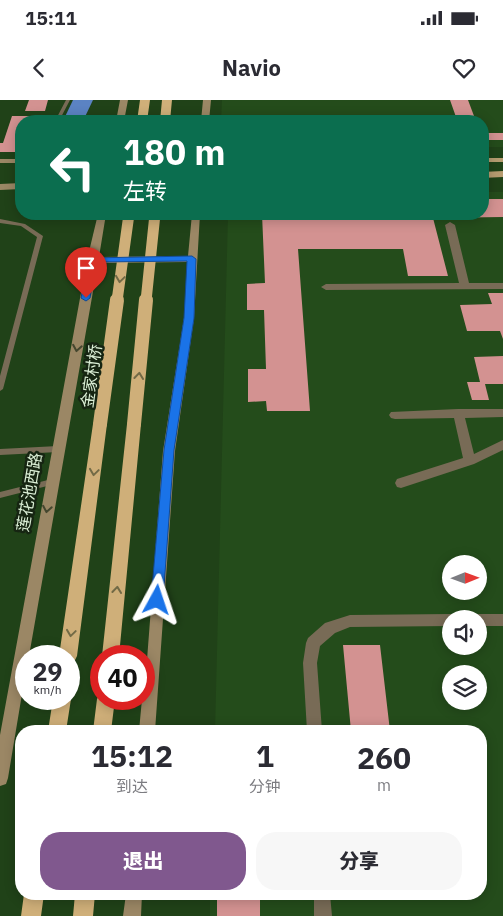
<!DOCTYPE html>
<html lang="zh">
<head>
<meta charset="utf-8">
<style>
  body { margin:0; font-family:"IBM Plex Sans","Noto Sans SC",sans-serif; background:#f7f7f7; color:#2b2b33; height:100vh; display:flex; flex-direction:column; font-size:19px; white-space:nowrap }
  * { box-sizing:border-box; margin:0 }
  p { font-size:16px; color:#7c7c81 }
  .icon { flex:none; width:28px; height:28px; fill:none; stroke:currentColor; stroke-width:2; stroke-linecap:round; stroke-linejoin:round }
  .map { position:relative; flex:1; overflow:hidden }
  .panel { position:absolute; left:15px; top:625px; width:472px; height:175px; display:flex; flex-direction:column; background:#fff; border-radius:20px; box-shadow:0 2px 12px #0003 }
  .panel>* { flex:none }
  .guide { position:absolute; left:15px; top:15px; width:474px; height:105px; border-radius:20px; box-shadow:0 2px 12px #0003; background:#0b6e4f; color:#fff; overflow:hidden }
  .needle { width:32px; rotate:89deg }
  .controls { position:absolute; left:442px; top:455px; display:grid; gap:10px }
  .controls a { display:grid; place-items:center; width:45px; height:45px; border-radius:50%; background:#fff; box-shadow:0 2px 12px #0003; font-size:25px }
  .speed { position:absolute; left:15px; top:545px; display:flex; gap:10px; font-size:25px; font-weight:700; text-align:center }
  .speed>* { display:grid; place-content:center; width:65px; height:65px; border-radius:50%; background:#fff; box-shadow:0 2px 12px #0003; line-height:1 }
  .speed small { font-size:12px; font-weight:400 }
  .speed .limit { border:8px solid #d22; background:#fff; color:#111 }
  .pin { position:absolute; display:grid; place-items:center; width:42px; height:42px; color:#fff; margin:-51px -21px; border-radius:50% 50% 50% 0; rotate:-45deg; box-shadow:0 0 5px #0007 }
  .pin .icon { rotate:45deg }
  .me { position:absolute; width:55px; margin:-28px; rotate:5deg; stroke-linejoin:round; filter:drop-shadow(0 0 4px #0008) }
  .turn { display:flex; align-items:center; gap:18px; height:105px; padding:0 25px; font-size:22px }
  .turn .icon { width:65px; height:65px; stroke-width:2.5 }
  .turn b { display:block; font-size:35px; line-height:42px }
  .eta { display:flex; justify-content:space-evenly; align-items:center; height:85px; text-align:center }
  .eta b { font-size:30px; font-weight:800; line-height:35px }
  .button { display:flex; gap:10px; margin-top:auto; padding:10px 25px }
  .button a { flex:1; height:58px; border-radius:20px; background:#80588e; color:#fff; font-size:20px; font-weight:800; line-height:58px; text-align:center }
  .button a+a { background:#f7f7f7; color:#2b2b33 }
  .status { display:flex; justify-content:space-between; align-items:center; height:35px; padding:0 25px; background:#fff; direction:ltr }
  .status svg { height:14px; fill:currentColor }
  header { display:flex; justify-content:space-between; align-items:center; height:65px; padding:0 25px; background:#fff; font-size:22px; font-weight:800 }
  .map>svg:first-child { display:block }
  .built { fill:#244c1b; fill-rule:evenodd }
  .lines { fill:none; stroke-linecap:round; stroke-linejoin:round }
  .river { fill:#5b83c3; fill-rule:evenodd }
  .building { fill:#d39291 }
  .lane { fill:#786b56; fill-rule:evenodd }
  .street { fill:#786b56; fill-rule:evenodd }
  .secondary { fill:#9b8765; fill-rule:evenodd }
  .primary { fill:#b69c70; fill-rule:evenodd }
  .highway { fill:#cfaf79; fill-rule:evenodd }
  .highway-bridge-far1 { stroke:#cfaf79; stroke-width:11 }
  .highway-bridge { stroke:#cfaf79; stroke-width:14 }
  .oneway { stroke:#726a46 }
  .oneway2 { stroke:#45472f }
  .route { fill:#1a73e8; stroke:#114b97 }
  .labels { text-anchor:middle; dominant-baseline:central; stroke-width:5; stroke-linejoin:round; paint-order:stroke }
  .street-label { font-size:16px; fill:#dbefd6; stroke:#162512 }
</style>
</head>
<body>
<div class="status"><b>15:11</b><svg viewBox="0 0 49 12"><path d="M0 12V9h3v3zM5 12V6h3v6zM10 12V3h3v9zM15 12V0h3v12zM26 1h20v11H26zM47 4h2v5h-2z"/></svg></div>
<header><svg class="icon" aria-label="back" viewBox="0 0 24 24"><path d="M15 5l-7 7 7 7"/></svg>Navio<svg class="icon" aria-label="heart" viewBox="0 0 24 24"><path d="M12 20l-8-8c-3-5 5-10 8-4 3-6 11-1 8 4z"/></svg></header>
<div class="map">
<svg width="503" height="816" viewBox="0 0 503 816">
  <rect width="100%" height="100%" fill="#204218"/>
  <path class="built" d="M222,0H503V47H483L482,21H221Z
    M483,92H503V816H210V794H481V631H215L228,114H482ZM451,464H479V491H451ZM451,519H479V546H451ZM451,574H479V601H451Z"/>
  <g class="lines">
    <path class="river" d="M73,0H93L83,21H63Z"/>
  </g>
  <path class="building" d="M29,0H48L45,11H25Z
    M450,0H468L474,16L456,17Z
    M12,16H39L37,21H21V52H0V43H3Z
    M482,33H503V40H482Z
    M482,99H503V117L433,118L448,176H408L403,149H298L310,311H267L266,301L248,302V269H266L264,210H247V184L265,183L262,114H482Z
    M488,193H503V239L500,231H467L460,205L492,204Z
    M503,256V284H485L489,300H472L467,282H480L474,257Z
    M343,545H380L390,631H351Z
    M217,794H260V816H217Z"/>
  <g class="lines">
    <path class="lane" d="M66,0H70L59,21H55Z
      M0,119L25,124L43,136L3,289L0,291V276L37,137L21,126L0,123Z
      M58,346L62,349L58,352L0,355V349Z
      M52,379L55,380L56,382L55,384L0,398V392Z"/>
    <path class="street" d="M450,122L455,125L469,183H503V189L326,190L321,187L326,184L459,183L445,125Z
      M458,309H503V317L465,318L474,354L503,340V350L474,364L401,388L397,387L395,383L397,379L463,358L454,318L395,319L391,318L389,315L391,312Z
      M451,514L456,515L457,519H451V526L350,527L335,533L320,546L317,563L322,631H307L303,563L306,543L308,538L325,523L350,515Z
      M479,514H503V526H479V519H473L474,515Z
      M314,794H330L332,816H314Z"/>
    <path class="secondary" d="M120,0H128L124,21H116Z
      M203,0H211L209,21H201Z
      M0,59H21V63H0Z
      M21,83V89L0,90V84Z
      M98,114H106L99,157L188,156L192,114H200L194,218L175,351L155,631H139L142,599H144L163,351L184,218L188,162L98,163L29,556H26V570L8,678L6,684L0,686V635L87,160Z
      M126,794H142L141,816H123Z"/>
    <path class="primary" d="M482,58H503V62H482Z
      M503,71V77L482,78V72Z"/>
    <path class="highway" d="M140,0H150L147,21H137Z
      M162,0H172L170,21H160Z
      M100,319L105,320L107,324L77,556L74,562L69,564V556H59L93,324L95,320Z
      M134,319L139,320L141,324L119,556H102L127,324L129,320Z
      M101,592V599H115L111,631H93L97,599Z
      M69,594L71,599L66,631H48L53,599H69Z
      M24,794H44L41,816H21Z
      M75,794H95L93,816H73Z"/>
    <path class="highway-bridge-far1" d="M117,201L129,114
      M146,201L155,114"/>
    <path class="highway-bridge" d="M100,324L117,200
      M134,324L146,200"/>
  </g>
  <defs><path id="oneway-chevron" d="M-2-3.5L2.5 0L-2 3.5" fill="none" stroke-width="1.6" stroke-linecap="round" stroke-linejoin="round" transform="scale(1.25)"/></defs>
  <g class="oneway">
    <use href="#oneway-chevron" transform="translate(120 179) rotate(98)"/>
    <use href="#oneway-chevron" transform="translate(139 276) rotate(-84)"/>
    <use href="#oneway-chevron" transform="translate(94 372) rotate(98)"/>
    <use href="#oneway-chevron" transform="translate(117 490) rotate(-84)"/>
    <use href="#oneway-chevron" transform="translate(71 533) rotate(98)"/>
  </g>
  <g class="oneway2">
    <use href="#oneway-chevron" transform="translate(77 248) rotate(100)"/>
    <use href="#oneway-chevron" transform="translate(47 409) rotate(100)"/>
  </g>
  <path class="route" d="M192,156L196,159L194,218L174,350L163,500L161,504L157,506L153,504L151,500L164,350L184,218L187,161L96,162L90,198L86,201L81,198L89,158Z"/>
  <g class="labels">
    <g class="street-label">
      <text transform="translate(91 276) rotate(-82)">金家村桥</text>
      <text transform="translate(29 392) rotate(-80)">莲花池西路</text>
    </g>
  </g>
</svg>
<div class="controls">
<a><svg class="needle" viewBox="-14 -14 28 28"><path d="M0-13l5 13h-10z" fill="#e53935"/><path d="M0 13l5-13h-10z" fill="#7c7c81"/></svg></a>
<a><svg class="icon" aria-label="sound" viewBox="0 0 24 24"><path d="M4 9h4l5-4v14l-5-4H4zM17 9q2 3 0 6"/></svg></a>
<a><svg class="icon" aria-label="layers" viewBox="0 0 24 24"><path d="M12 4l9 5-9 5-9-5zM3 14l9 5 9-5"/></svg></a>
</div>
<div class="speed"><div>29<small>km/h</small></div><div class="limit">40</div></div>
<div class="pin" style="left:86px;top:198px;background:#d93025"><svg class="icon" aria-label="arrive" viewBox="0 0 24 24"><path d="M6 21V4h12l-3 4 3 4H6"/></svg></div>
<svg class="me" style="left:157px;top:500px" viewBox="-20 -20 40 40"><path d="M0-17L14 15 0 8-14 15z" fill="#1a73e8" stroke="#fff" stroke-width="4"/></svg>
<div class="guide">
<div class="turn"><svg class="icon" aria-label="left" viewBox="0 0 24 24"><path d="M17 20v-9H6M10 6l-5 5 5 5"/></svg><div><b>180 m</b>左转</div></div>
</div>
<section class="panel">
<div class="eta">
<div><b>15:12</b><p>到达</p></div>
<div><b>1</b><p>分钟</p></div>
<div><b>260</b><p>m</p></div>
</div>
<div class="button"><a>退出</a><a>分享</a></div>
</section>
</div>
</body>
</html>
